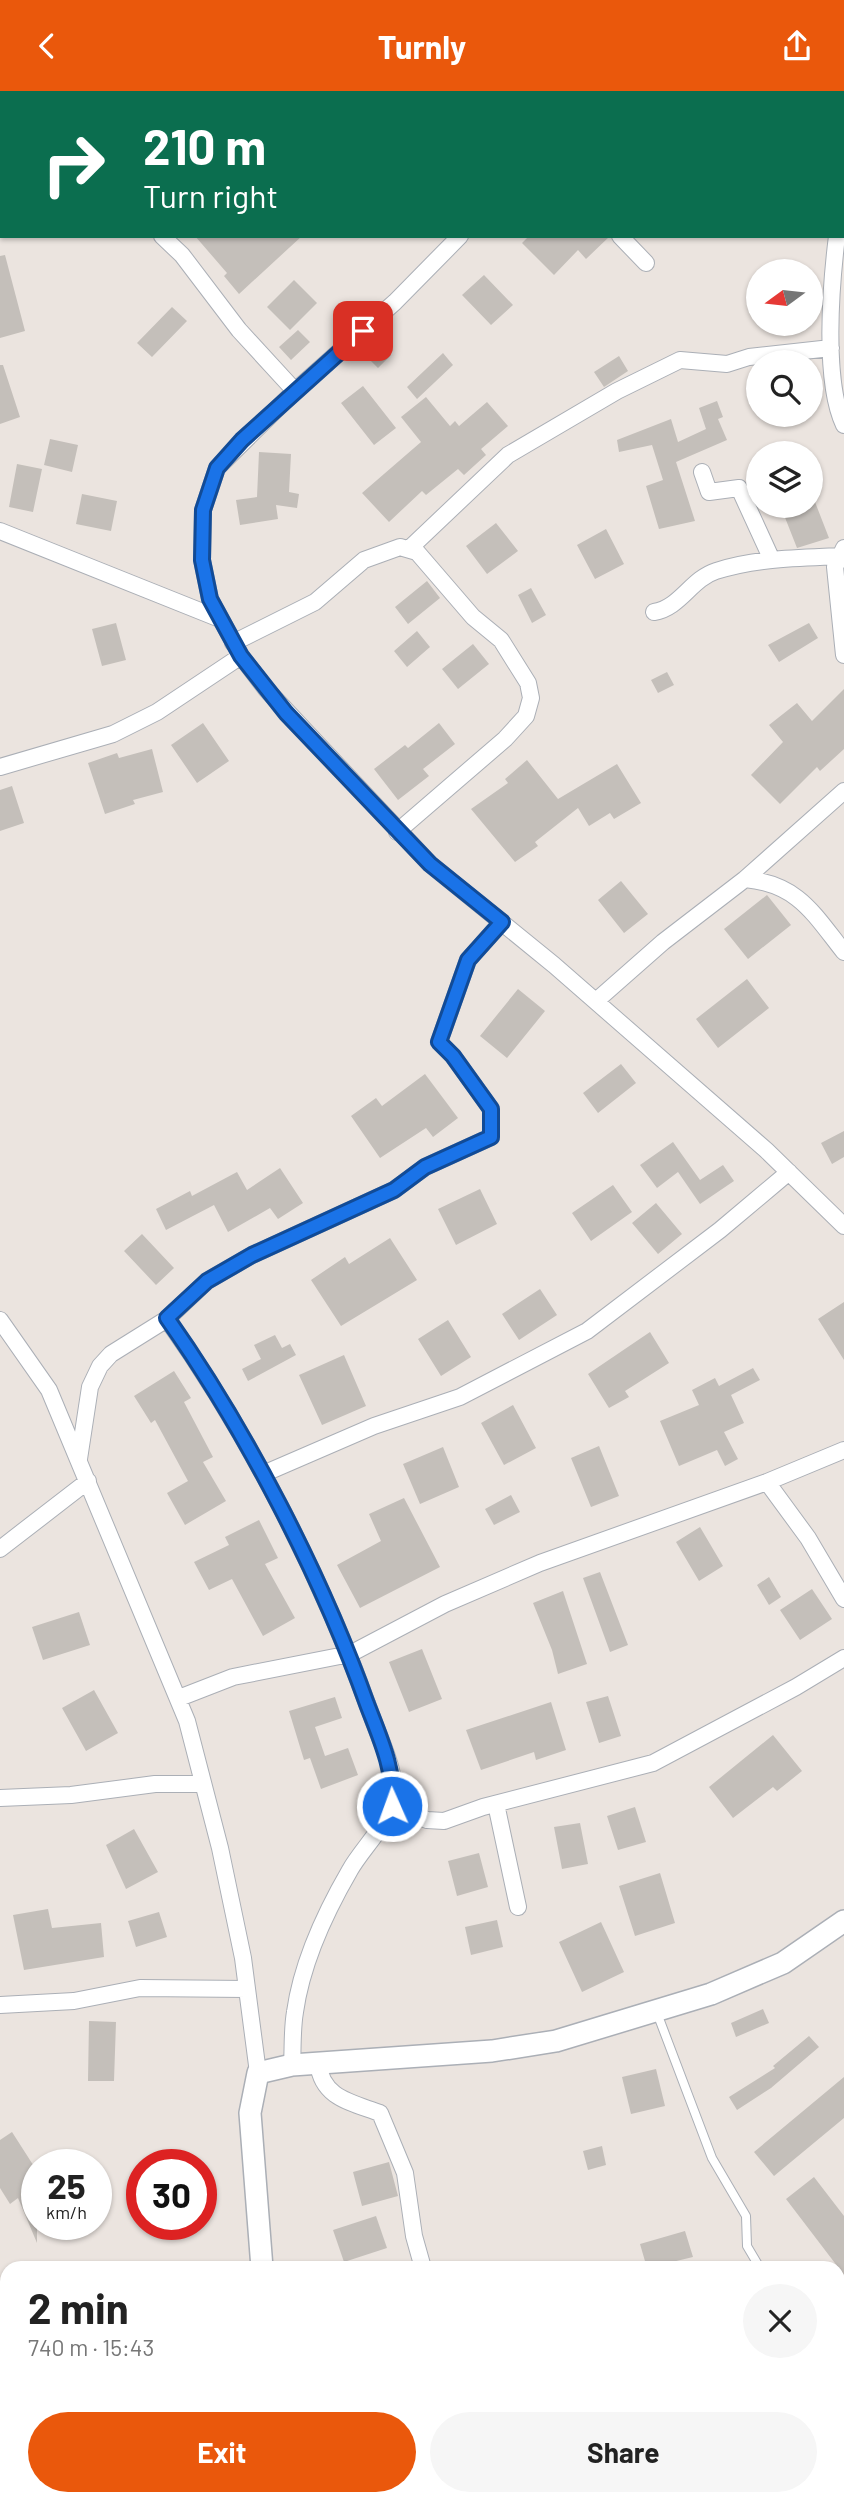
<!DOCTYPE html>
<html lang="en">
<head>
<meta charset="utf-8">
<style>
  body { margin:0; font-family:Barlow,sans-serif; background:#f6f6f6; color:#222; height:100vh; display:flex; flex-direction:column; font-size:26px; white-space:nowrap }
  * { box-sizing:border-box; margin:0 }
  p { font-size:23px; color:#767676 }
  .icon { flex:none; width:38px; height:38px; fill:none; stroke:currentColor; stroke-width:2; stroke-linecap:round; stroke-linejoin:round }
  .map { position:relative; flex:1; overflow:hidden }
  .sheet { position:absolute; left:0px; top:2170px; width:845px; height:245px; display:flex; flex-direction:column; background:#fff; border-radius:21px 21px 0 0; box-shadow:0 2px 5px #0004 }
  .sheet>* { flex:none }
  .guide { position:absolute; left:0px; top:0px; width:845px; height:147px; box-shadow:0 2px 5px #0004; background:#0b6e4f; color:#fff; overflow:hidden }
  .needle { width:46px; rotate:255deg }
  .fabs { position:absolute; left:746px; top:168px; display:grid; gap:14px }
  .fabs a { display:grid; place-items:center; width:77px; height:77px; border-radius:50%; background:#fff; box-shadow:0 2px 5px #0004; font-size:35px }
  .speed { position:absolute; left:21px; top:2058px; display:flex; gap:14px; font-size:35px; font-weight:700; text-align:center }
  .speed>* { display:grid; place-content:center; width:91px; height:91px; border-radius:50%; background:#fff; box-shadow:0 2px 5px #0004; line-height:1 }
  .speed small { font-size:18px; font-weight:400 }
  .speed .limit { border:10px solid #d22; background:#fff; color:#111 }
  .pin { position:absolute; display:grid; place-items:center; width:60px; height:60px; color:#fff; margin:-30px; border-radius:14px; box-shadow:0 4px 10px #0006 }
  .me { position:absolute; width:77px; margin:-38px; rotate:358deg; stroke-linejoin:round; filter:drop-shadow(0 0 5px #0008) }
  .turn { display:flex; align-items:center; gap:24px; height:147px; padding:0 28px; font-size:32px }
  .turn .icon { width:91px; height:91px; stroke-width:2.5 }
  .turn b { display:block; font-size:49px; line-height:60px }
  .round { display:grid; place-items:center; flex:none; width:74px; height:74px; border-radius:37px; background:#f6f6f6 }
  .overview { display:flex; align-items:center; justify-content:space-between; height:119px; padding:0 28px }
  h1 { font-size:42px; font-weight:700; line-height:52px }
  .primary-button { display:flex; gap:14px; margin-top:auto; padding:14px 28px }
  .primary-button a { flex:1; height:80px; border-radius:42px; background:#ea580c; color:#fff; font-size:28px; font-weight:700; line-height:80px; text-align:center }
  .primary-button a+a { background:#f6f6f6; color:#222 }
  header { display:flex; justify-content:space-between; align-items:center; height:91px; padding:0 28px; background:#ea580c; color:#fff; font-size:32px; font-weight:700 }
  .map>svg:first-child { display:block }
  .building { fill:#c4bfba }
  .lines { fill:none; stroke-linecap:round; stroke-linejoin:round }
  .service-casing { stroke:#abafb6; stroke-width:10 }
  .minor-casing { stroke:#abafb6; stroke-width:18 }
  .tertiary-casing { stroke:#abafb6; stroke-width:24 }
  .service { stroke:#fff; stroke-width:8 }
  .minor { stroke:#fff; stroke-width:16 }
  .tertiary { stroke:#fff; stroke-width:21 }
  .route-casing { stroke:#114b97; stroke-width:18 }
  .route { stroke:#1a73e8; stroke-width:12 }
</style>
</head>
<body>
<header><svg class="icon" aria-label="back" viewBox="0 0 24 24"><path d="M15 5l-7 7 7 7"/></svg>Turnly<svg class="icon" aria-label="share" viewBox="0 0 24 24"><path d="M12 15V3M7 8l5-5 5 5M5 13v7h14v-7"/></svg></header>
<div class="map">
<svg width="844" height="2415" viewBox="0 0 844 2415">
  <rect width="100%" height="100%" fill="#ebe4df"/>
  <path class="building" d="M195,145H302L239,203L224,185L227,182Z
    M529,145H610L586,168L578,159L554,184L522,152Z
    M5,164L25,240L0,247V165Z
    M484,184L513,214L491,234L462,204Z
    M294,189L317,212L290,239L267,216Z
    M172,216L187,230L152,266L137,252Z
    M298,239L310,251L291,269L279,256Z
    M382,254L391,264L378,277L369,268Z
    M443,262L453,274L417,308L407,296Z
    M619,265L628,280L604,296L594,281Z
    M0,274H3L20,326L0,333Z
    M363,295L396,337L374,354L341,312Z
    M426,306L450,335L455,330L459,335L487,311L508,335L481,358L486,364L464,384L458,378L426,404L422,400L389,431L362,402L421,351L401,326Z
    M717,310L723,326L718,328L727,349L676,371L695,430L659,438L646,395L663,389L652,354L619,361L617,349L671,328L678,351L706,338L699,317Z
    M50,348L78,354L72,381L44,374Z
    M259,361L291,363L289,401L299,403L297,417L276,414L278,428L240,434L236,409L257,406Z
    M17,373L42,378L33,421L9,416Z
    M82,403L117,410L111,440L76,433Z
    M815,411L829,447L797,457L784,424Z
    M496,432L518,460L487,483L466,455Z
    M606,438L624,473L595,488L577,454Z
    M427,490L440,507L408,533L395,516Z
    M531,497L546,524L532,532L518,504Z
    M116,532L126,569L102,575L92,538Z
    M809,532L818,547L779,571L768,554Z
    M417,540L430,556L407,576L394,560Z
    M473,553L489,573L458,598L442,578Z
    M667,581L674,594L658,602L651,589Z
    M844,598V658L820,680L817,676L780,713L751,684L783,651L769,634L797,612L812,630Z
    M203,632L229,670L197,692L171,654Z
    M439,632L455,653L423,678L429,685L398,709L374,678L405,654L408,657Z
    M152,658L163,701L133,709L135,713L105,723L88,672L117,662L119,667Z
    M527,669L558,708L617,673L641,712L614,728L610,722L589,735L578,717L535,751L538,755L515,771L471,718L508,692L505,688Z
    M12,695L24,732L0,740V699Z
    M621,790L648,823L624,842L598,809Z
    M767,804L791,834L748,868L724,838Z
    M747,888L769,917L718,957L696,928Z
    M518,898L545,920L507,967L480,945Z
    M621,973L636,992L598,1022L583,1002Z
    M425,983L458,1027L433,1046L426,1037L380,1067L351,1025L376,1007L382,1015Z
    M844,1040V1066L832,1073L821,1052Z
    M673,1051L700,1089L723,1074L734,1090L700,1113L678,1081L657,1097L640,1074Z
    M280,1077L303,1112L278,1128L270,1117L228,1141L214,1114L166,1139L156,1118L190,1100L192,1105L237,1081L247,1099Z
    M613,1094L632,1121L591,1150L572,1122Z
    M480,1098L497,1133L456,1154L438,1118Z
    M656,1112L682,1143L658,1163L632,1132Z
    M142,1143L174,1177L156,1194L124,1160Z
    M390,1147L417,1189L341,1235L311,1189L345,1166L349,1173Z
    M540,1198L557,1224L519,1249L502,1223Z
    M844,1211V1269L818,1228Z
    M448,1229L471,1266L441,1285L418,1248Z
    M650,1241L669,1272L625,1300L629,1306L609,1317L588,1283Z
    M275,1244L282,1257L290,1253L296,1264L248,1290L242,1278L261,1268L254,1254Z
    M344,1264L366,1315L322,1334L299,1284Z
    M753,1277L760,1289L731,1304L744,1332L724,1341L738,1368L725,1375L717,1359L679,1375L660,1330L699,1314L692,1299L715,1287L719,1295Z
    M174,1280L191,1307L184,1311L213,1366L203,1371L226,1410L185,1434L167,1402L188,1390L155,1329L151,1332L134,1305Z
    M513,1314L536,1357L504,1374L481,1332Z
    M599,1355L619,1405L591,1416L571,1367Z
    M443,1356L459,1396L420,1413L403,1373Z
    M511,1404L520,1421L494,1434L485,1418Z
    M404,1407L440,1476L360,1517L337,1474L381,1450L369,1423Z
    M259,1429L278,1467L265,1473L295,1527L263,1545L232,1488L209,1499L194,1471L229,1454L225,1446Z
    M700,1436L723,1475L699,1490L676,1451Z
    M600,1481L628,1554L610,1561L583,1487Z
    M769,1486L781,1506L769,1514L757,1494Z
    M812,1498L832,1528L800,1549L780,1519Z
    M563,1500L587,1573L558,1583L552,1559L533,1512Z
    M79,1521L90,1554L43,1569L32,1536Z
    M422,1558L442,1608L409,1621L389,1571Z
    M94,1599L118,1642L86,1660L62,1617Z
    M608,1605L621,1645L599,1652L586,1611Z
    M335,1606L342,1627L315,1636L325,1665L348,1657L358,1684L321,1698L310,1667L304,1669L289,1620Z
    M551,1611L566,1659L536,1669L534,1661L481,1679L466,1639Z
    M773,1644L802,1680L777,1700L773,1696L733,1727L709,1696Z
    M635,1716L646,1751L618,1759L607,1725Z
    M580,1732L588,1773L562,1778L554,1736Z
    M134,1738L158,1781L126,1798L106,1754Z
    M479,1762L488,1796L457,1805L448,1770Z
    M660,1782L675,1832L635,1845L619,1795Z
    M48,1818L52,1837L101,1832L104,1866L24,1879L13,1824Z
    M159,1821L167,1846L136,1856L128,1830Z
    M497,1829L503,1856L471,1864L465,1836Z
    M601,1831L624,1881L582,1901L559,1851Z
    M763,1918L769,1932L736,1946L731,1932Z
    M89,1930L116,1931L114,1990H88Z
    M809,1945L819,1956L771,1997L737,2019L729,2006L775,1977L773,1975Z
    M656,1978L665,2015L631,2023L622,1986Z
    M844,1986V2027L774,2085L754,2061Z
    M12,2041L37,2080V2152L18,2107L10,2113L0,2097V2049Z
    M602,2055L606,2074L588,2079L583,2060Z
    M389,2071L398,2105L362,2115L353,2081Z
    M814,2086L844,2125V2184L786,2108Z
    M376,2125L387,2157L344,2171L333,2139Z
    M685,2140L693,2166L647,2177L640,2153Z"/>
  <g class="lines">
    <g class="service-casing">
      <path id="service" d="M657,1922L712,2067L746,2125L747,2155L760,2177"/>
    </g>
    <g class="minor-casing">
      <path id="minor" d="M324,0L326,2
        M477,0L478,2
        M609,2L611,0
        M844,116V115
        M0,127L2,126
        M162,145L182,164L239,239L295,300
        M460,145L395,211L295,300L217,377L203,419L202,469L210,508L241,565L266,598L430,773L554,874L766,1059L844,1135
        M620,145L646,172
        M837,145C831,193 823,290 844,334
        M702,381L709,401L739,397L772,469
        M0,440L220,528
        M410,457L508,364L617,300L680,269L727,273L749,266L831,257
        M844,457L835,476L844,564
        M654,521C680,517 691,488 716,480C756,467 799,467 841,465
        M233,552L315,511L364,469L400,456L417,461L473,526L501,549L528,592L531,607L526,625L505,648L397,741
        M0,676L113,643L157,621L241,565
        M745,788L844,700
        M596,910L663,851L745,788C798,793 813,822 844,861
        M167,1228C250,1345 324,1490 372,1626C381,1652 399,1684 392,1712C388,1733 361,1759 350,1779C325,1822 302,1871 295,1921C292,1938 293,1956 292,1974
        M0,1229L49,1299L187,1630L220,1757L243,1867L258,1982
        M79,1368L90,1296L100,1275L111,1263L167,1228L207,1190L252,1164L394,1099L425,1076L491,1046V1018L453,965L439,951L468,869L502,831
        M263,1383L374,1335L460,1306L587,1240L720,1139L789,1081
        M767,1391L808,1447L844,1508
        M0,1458L88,1390
        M179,1607L233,1586L350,1563L445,1513L540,1472L767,1391L844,1359
        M0,1707L71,1704L155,1693H203
        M496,1713L518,1816
        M392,1715L427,1729L444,1730L483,1716L653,1672L796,1596L844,1567
        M0,1914L74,1910L140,1897L247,1898
        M318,1972C322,2007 350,2011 380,2022L405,2082L414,2145L423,2177
        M838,2399L844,2400
        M447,2408L451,2415
        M0,2413L14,2415
        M496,2415L521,2408"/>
    </g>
    <g class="tertiary-casing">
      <path id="tertiary" d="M262,2177L250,2022L258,1982L292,1974L492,1960L556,1950L711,1903L783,1872L844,1830
        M280,2408V2415"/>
    </g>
    <use href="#service" class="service"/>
    <use href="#minor" class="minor"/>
    <use href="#tertiary" class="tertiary"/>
  </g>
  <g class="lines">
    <g class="route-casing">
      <path id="route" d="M363,240L242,349L217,377L203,419L202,469L210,508L241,565L286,622L430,773L502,831L468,869L439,951L453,965L491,1018V1046L425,1076L394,1099L252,1164L207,1190L167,1227C246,1339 321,1484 367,1613C380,1647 395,1679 392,1715"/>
    </g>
    <use href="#route" class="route"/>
  </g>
</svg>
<div class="fabs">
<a><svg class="needle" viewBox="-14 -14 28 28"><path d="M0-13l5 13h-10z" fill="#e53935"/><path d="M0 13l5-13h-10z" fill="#767676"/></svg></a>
<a><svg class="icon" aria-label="search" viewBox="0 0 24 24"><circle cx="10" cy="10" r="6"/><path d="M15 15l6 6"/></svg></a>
<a><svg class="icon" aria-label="layers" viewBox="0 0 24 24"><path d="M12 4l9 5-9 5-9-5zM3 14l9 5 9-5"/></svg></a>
</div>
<div class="speed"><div>25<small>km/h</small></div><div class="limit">30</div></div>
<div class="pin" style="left:363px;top:240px;background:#d93025"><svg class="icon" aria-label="arrive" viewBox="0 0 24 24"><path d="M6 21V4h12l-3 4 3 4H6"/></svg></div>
<svg class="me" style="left:392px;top:1715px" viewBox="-20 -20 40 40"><circle r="17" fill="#1a73e8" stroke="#fff" stroke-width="3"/><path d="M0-11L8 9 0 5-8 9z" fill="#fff"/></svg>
<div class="guide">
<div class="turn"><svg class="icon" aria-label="right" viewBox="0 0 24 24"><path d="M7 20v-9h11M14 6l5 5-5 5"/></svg><div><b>210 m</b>Turn right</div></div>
</div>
<section class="sheet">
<div class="overview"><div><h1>2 min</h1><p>740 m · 15:43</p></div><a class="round"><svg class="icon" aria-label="close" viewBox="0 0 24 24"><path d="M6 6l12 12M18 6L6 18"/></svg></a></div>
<div class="primary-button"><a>Exit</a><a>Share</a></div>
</section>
</div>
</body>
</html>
